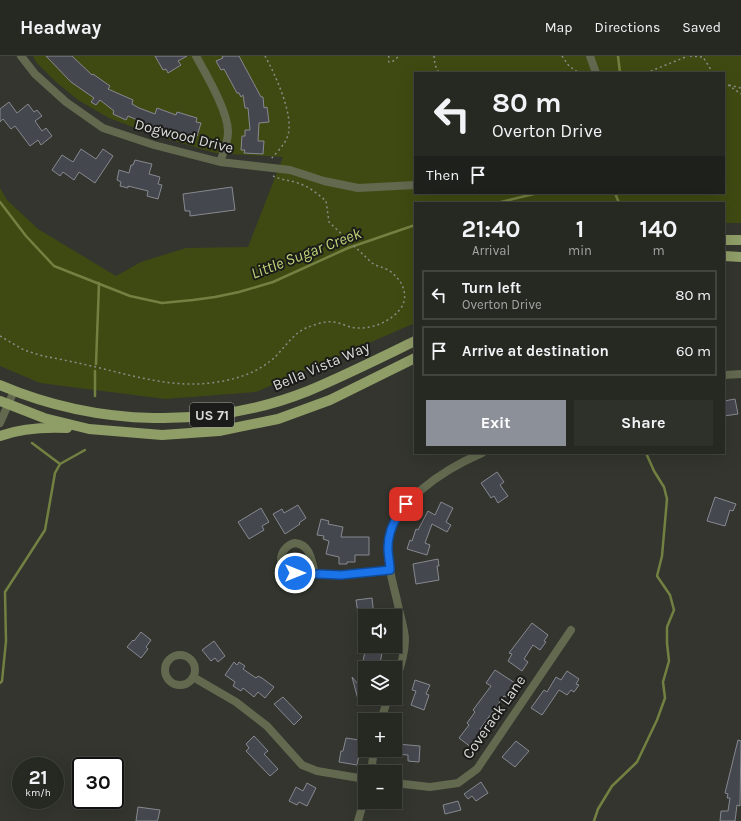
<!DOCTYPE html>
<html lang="en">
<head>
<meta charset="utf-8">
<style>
  body { margin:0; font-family:Karla,sans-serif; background:#2e302a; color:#f1f3f6; height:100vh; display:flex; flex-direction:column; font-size:15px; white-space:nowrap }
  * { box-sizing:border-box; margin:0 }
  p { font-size:13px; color:#a4a6a5 }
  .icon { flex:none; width:22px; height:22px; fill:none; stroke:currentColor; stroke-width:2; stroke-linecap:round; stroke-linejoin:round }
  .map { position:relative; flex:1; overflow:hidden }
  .side { position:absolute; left:414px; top:146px; width:311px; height:252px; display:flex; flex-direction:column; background:#262822; border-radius:0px; box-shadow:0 4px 16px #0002,0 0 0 1px #424440 }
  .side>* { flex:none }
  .guide { position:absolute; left:414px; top:16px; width:311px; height:122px; border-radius:0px; box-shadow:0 4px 16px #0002,0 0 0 1px #424440; background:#262822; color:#f1f3f6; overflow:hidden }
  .fabs { position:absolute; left:358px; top:553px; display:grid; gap:8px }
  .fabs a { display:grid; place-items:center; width:44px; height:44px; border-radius:0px; background:#262822; box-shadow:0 4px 16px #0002,0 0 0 1px #424440; font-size:20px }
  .speed { position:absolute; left:12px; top:701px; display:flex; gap:8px; font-size:20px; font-weight:700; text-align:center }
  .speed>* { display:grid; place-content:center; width:52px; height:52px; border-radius:50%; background:#262822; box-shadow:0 4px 16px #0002,0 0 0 1px #424440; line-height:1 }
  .speed small { font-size:10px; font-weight:400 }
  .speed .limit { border:2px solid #111; border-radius:6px; background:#fff; color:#111 }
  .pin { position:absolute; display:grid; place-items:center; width:34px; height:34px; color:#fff; margin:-17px; border-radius:8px; box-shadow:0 2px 6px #0006 }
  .me { position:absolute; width:44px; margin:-22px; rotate:90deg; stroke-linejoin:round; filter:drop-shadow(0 0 3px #0008) }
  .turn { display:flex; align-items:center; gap:14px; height:84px; padding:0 12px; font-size:18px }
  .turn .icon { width:52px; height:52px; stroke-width:2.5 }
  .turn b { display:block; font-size:28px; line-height:34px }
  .then { display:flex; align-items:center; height:38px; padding:0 12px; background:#0003; gap:8px; font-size:15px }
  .eta { display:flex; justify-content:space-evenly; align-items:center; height:68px; text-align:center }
  .eta b { font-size:24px; font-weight:700; line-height:28px }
  .button { display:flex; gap:8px; margin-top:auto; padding:8px 12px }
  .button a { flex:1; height:46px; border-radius:0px; background:#8c9099; color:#fff; font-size:16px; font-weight:700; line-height:46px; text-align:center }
  .button a+a { background:#2e302a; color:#f1f3f6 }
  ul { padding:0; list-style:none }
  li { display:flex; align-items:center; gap:12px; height:50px; margin:0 8px 6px; padding:0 4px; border:2px solid #424440; border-radius:0px }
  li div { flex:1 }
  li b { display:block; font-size:15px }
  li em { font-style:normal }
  header { display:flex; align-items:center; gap:24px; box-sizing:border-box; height:56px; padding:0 20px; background:#262822; border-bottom:1px solid #424440 }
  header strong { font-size:19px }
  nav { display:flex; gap:22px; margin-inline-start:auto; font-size:14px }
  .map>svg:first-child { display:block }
  .green { fill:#3f4a12; fill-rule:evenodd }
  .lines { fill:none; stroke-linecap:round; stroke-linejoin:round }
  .stream { stroke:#728141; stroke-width:2.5 }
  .building { fill:#45474e; stroke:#878991 }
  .path { stroke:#898b85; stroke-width:1.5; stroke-dasharray:2 3; stroke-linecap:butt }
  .minor { stroke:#62694f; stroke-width:8 }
  .major { stroke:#8f9d67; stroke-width:10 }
  .route-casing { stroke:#114b97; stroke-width:10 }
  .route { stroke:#1a73e8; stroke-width:7 }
  .labels { text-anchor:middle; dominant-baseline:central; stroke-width:4; stroke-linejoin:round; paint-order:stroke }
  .shield { fill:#1b1c19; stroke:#a1a29e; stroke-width:1 }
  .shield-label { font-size:14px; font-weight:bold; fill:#dadbd7 }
  .street-label { font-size:15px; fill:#dadbd7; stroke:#1b1c19 }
  .water-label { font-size:16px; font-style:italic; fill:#bfd579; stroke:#1b1c19 }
</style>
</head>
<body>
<header>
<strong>Headway</strong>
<nav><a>Map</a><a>Directions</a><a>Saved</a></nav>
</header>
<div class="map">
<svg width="741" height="765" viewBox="0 0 741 765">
  <rect width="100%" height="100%" fill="#33352e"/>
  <path class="green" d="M33,0H741V167H724V147H415V267L256,336L165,343L40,327L0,310V132L7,144L38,173L116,220L141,206L186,192L248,191L283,101L215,97L154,79L109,62L78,44L55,25L36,6ZM415,17H724V137H415Z"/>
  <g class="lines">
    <path class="stream" d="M618,0L620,17
      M615,137L619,147
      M0,146L26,180L54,210L130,240L162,247L193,244L215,241L239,236L273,226L348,192L415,169
      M497,147L538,137
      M96,308L99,227
      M95,340V315
      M32,387L60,408
      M0,627L2,625L6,585L5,536L45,474L55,417L60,408L85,394
      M594,765L598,753L612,730L637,706L657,664L665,642L663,626L669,605L667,587V571L674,554L670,539L657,520L662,500L667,443L664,431L654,415L646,397"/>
  </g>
  <path class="building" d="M46,0H72L92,19L93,18L110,30L108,33L133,44L132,48L139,52L155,58L157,52L176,59L177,56L197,62L196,66L201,67L197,80L193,79L191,85L184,82L185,79L164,72L163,76L146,70L147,68L128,60L126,64L113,58L114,55L100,44L96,49L91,46L94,42L71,26Z
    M155,0H187L178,5L181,9L168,17L166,13L163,14Z
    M222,0H239L261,41H263L264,52L267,51L269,66L259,67L258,85H264L263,98L244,97L245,94H241L242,80H245V74H250L248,52H245L243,39L241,41L239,37H237L224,13L221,14L216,5L223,2Z
    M9,46L17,57L28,48L34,56L37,54L42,60L35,65L42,75L46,72L52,80L41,89L38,84L30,90L15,70L11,73L3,63L0,66V53Z
    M81,93L96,103L103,93L113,100L95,127L79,116L74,124L63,116L60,120L52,114L62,99L73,106Z
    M135,104L152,108L149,118L160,121L158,128L162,129L158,143L147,140L148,135L128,130V132L120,130L121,126L117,124L119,114L129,117L131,109H133Z
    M232,131L235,154L190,160V155H185L183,138Z
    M735,343L738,358L724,360V345Z
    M497,416L504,426L500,429L508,440L498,447L494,440L491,442L481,427Z
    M715,441L736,448L733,455L730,454L725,470L707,465Z
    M441,446L453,452L446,466L451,469L447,476L432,468L425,487L430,489L427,499L407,493L410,484L412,485L416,473L418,474L428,455L435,459Z
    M298,449L306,462L299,467L300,468L285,478L273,458L282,453L284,457Z
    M261,452L269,466L262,470L264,474L249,483L238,466Z
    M321,463L329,465L328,468L343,471L341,481H369V499H355V506H347V508H339V501L326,498L329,485L323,483L324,480L317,479Z
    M438,503L439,510H437L439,524L416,528L413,508Z
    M372,542L374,560H365V563L359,564L356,544Z
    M532,567L548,579L544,585L546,586L540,594L533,589L524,603L528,606L522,615L508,605L512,598L509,597Z
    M141,576L151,584L146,591L148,593L141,602L127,591L133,584L134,585Z
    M214,585L225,600L218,606L215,602L211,605L202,594Z
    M366,590H383L380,608L363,605Z
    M234,606L237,609L239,606L245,610L243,613L256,622L258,620L262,622L274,631L265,642L258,636L254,641L243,632L241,635L233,630L235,626L225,619Z
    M495,614L515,627L506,641L504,640L483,669L480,673L483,676L472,692L459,682L469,669L467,667L475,656L473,654L491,630L486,627Z
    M567,615L579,623L576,628L579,629L574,636L571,634L567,639L559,634L542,659L531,652L544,634L547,636L556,621L561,624Z
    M352,621L358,628L365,621V645L359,647Z
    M415,624L430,629L426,638L429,639L424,654L411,649L416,635L412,634Z
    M283,641L302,661L294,669L274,648Z
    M254,680L268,695L264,698L278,713L270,720L246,695L249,692L246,688Z
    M346,682L359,684L358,688H361L357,709L339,706L341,695H343Z
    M738,684L741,685L740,750L737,749L735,765H720L721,755H728L730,742H727L728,738L725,737Z
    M516,685L529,695L515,711L502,701Z
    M397,688L420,690L419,706L408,705V699L396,698Z
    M481,726L488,737L476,745L472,740L468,743L464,738Z
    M307,727L316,732L307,750L299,746L297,749L289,745L296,731L303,735Z
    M458,745L461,754L445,758L443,749Z
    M138,751L160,754L158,763L157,765H136Z"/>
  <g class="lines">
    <path class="path" d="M265,0C275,18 294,59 288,79C285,89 276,97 270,104
      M389,0L388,4L389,6H392L399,0
      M434,0L435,9L439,17
      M562,0L569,10L579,17
      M690,0L703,1L713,17
      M646,17L688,0
      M724,26L741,38
      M729,29L741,32
      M0,280L24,294L43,300C60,303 78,307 96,311C129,319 163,329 197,328C224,327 255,320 275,301C285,291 293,278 306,272C314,269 324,265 332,266C338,266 344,269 350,271C368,275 390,267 401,252C410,238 401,222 388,214C383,211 378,211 372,207L329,166L326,145C318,138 308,130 298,127C289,124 281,124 273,120"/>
    <path class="minor" d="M21,0L35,18L66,46L103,72L154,89L220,106L290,114L324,125L358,132L415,129
      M196,0C206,18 229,57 228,77C228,86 223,97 220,106
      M590,0L596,17
      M724,319L741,318
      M0,367L14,335
      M295,487C311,489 311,504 315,517C307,517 297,518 289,515C275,508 281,490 295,487Z
      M315,517L341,519L390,514
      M165 614a15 15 0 1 1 30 0a15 15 0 1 1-30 0Z
      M193,621L236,646L267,670L302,709L317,715L365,723
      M395,626C400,613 405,598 405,584C405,573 400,560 398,549C394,530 387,510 388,492C389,447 445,413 482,397
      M381,664L388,642
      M371,716L374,694
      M395,727L430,731L458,727L477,713L571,574
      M358,765L365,741"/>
    <path class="major" d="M724,184H741
      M724,200L741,201
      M0,329C96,370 210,374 308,335C344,320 380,302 415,285
      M0,345L44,362L89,373L162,379L219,375L278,363L330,344L415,302
      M0,380C22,372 44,371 67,372"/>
  </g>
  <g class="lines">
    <g class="route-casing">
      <path id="route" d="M295,517L341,519L390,514C390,507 388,499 388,492C388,476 396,460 406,448"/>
    </g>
    <use href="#route" class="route"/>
  </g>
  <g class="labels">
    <rect class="shield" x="190" y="347" width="44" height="24" rx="3"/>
    <g class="shield-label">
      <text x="212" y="359">US 71</text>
    </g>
    <g class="street-label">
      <text transform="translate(184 80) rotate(14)">Dogwood Drive</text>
      <text transform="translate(321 310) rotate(-23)">Bella Vista Way</text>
      <text transform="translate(494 661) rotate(-55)">Coverack Lane</text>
    </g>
    <g class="water-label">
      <text transform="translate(306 197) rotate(-21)">Little Sugar Creek</text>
    </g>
  </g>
</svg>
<div class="fabs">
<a><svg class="icon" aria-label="sound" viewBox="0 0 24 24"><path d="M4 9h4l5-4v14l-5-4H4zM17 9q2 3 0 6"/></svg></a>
<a><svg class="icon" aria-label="layers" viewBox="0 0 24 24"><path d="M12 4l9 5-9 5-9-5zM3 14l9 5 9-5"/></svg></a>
<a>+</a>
<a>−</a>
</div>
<div class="speed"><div>21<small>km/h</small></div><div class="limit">30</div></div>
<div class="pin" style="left:406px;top:448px;background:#d93025"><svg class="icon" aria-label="arrive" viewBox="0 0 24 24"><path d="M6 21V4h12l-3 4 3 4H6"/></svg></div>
<svg class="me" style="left:295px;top:517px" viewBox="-20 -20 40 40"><circle r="17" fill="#1a73e8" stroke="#fff" stroke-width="3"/><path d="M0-11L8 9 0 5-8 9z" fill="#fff"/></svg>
<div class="guide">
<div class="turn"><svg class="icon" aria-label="left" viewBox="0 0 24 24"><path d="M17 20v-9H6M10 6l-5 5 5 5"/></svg><div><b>80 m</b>Overton Drive</div></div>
<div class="then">Then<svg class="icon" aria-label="arrive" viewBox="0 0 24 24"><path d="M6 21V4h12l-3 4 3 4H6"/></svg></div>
</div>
<section class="side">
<div class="eta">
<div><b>21:40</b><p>Arrival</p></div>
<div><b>1</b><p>min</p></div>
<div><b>140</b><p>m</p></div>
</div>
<ul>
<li><svg class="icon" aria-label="left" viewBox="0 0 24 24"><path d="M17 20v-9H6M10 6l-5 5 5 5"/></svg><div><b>Turn left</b><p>Overton Drive</p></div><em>80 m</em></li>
<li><svg class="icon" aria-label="arrive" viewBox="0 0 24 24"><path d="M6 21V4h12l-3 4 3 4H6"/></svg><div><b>Arrive at destination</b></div><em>60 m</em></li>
</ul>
<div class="button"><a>Exit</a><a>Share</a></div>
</section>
</div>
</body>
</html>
